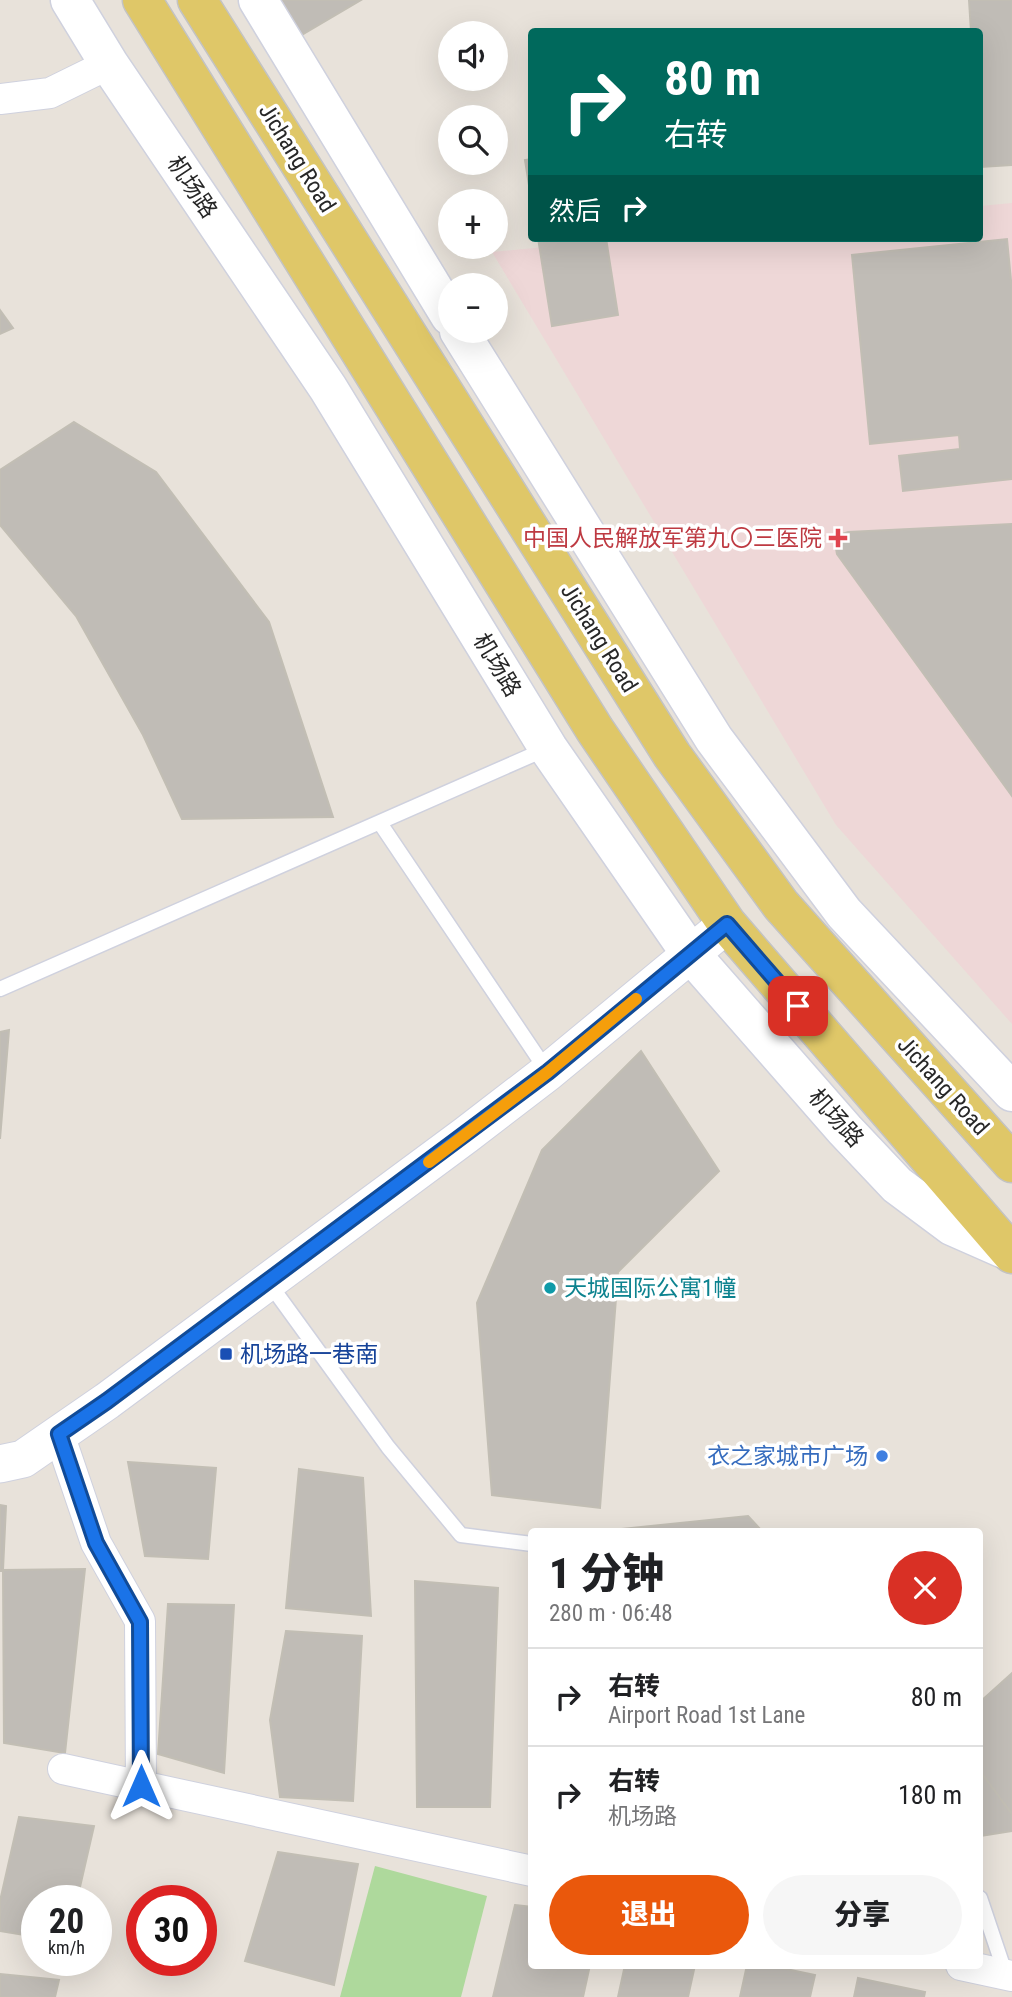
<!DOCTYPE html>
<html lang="zh">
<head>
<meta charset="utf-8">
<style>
  body { margin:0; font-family:"Roboto Condensed","Noto Sans SC",sans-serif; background:#f6f6f6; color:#202124; height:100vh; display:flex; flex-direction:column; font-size:26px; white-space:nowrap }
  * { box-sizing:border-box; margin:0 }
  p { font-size:23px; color:#757577 }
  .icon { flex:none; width:38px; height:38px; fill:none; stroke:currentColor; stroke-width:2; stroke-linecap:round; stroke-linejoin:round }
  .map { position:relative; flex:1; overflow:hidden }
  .sheet { position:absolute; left:528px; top:1528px; width:455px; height:441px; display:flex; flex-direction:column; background:#fff; border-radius:7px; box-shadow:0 7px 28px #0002 }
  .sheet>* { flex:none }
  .banner { position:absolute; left:528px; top:28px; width:455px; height:214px; border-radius:7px; box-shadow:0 7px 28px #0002; background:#00695c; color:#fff; overflow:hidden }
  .tools { position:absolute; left:438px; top:21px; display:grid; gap:14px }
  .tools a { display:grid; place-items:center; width:70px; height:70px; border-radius:50%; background:#fff; box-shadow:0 7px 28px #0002; font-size:35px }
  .speed { position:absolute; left:21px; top:1885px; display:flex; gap:14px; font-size:35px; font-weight:700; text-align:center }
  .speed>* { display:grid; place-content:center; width:91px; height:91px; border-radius:50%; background:#fff; box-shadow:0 7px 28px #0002; line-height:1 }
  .speed small { font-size:18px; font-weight:400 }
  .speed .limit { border:10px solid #d22; background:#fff; color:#111 }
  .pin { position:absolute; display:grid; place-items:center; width:60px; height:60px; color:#fff; margin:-30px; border-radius:14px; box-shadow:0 4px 10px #0006 }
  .me { position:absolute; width:77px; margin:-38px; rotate:0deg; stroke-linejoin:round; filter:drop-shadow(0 0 5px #0008) }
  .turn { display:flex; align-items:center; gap:24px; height:147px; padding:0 21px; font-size:32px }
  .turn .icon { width:91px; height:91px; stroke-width:2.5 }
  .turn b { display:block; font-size:49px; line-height:60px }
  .then { display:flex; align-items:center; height:66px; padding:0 21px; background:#0003; gap:14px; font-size:26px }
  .round { display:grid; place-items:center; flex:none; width:74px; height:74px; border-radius:37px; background:#f6f6f6 }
  .headline { display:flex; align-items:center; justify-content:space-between; height:119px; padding:0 21px }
  h1 { font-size:42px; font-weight:800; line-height:52px }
  .primary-button { display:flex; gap:14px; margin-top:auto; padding:14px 21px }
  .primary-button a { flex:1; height:80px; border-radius:42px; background:#ea580c; color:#fff; font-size:28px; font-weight:800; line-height:80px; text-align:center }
  .primary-button a+a { background:#f6f6f6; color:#202124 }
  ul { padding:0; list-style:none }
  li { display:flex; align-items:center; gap:21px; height:98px; padding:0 21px; border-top:2px solid #e0e0e0 }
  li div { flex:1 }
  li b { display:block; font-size:26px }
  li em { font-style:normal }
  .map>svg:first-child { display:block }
  .medical { fill:#eed7d7 }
  .green { fill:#aed99c }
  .building { fill:#c0bcb6; stroke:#c2beb4; stroke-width:2 }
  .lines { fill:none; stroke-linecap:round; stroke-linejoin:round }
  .service-casing { stroke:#cfd1de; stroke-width:17 }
  .minor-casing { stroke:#cfd1de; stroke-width:32 }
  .tertiary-casing { stroke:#cfd1de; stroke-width:39 }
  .secondary-casing { stroke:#cfd1de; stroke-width:41 }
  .primary-casing { stroke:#c3c3c3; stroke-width:41 }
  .service { stroke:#fff; stroke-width:14 }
  .minor { stroke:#fff; stroke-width:30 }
  .tertiary { stroke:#fff; stroke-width:37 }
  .secondary { stroke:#fff; stroke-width:38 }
  .primary { stroke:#dfc768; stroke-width:38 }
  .route-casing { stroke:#114b97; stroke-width:18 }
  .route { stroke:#1a73e8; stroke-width:12 }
  .slow { stroke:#f59e0b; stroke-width:12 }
  .health-dot { fill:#e0444e; stroke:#fff; stroke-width:2.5 }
  .culture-dot { fill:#0f9aa8; stroke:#fff; stroke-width:2.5 }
  .transit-dot { fill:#1a4fb4; stroke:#fff; stroke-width:2.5 }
  .shop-dot { fill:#3f7fe0; stroke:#fff; stroke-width:2.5 }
  .labels { text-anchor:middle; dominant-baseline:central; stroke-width:7; stroke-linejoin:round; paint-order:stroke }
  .street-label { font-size:23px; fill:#272727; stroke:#fff }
  .health-label { font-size:23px; fill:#be3a42; stroke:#fff; text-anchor:end }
  .culture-label { font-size:23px; fill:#0d838f; stroke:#fff; text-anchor:start }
  .transit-label { font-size:23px; fill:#164399; stroke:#fff; text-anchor:start }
  .shop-label { font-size:23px; fill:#366cbe; stroke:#fff; text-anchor:end }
</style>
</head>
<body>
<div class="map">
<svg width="1012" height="1997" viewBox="0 0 1012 1997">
  <rect width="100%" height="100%" fill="#e8e2da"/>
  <path class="medical" d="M1012,203V1024L836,825L492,252L640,238H980V206Z"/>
  <path class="green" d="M375,1866L487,1896L461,1997H340Z"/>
  <path class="building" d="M277,0H361L298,37Z
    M969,0H1012V165L981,167L980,32H971Z
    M532,159V204L525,160Z
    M538,238H606L618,315L552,326Z
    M1007,239L1012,291V479L903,491L899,456L960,449L959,435L870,444L852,255Z
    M0,310L13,328L0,334Z
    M74,422L156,472L269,622L333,817L182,819L143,735L76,616L0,525V470Z
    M1012,524V796L837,554L835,543L842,534L848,532Z
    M9,1030L0,1139V1032Z
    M641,1051L719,1171L618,1272L600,1508L492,1495L477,1303L542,1150Z
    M128,1462L216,1468L208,1559L145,1556Z
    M299,1469L363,1478L371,1616L286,1608Z
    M0,1505L6,1506L3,1570L0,1571Z
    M748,1516L762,1531H602Z
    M85,1569L65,1753L4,1743L3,1570Z
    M415,1581L498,1588L490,1807H417Z
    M168,1604L234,1605L224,1773L158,1754Z
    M286,1631L362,1636L353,1801L280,1797L270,1720Z
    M1012,1673V1814L980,1771V1702Z
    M1012,1673V1831L980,1836V1702Z
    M19,1817L94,1826L77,1900H37V1937L0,1931V1901Z
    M278,1852L358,1864L334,1985L245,1961Z
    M515,1905L532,1907V1965H590L583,1997H493Z
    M625,1965H695L688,1997H618Z
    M747,1965H767L815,1975L810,1997H740Z
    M0,1974L59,1980L55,1997H0Z
    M858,1978L925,1992L924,1997H854Z"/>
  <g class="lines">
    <g class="service-casing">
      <path id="service" d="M380,823L547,1071
        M0,989L546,749
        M269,1283L388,1447L461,1535L532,1544
        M980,1898L1006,1975"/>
    </g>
    <g class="minor-casing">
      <path id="minor" d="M0,99L50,93L109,64
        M59,1434L96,1543L140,1621L141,1786
        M63,1769L532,1871
        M961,1965L1012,1976"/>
    </g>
    <g class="tertiary-casing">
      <path id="tertiary" d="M0,1464L23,1459L107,1401L466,1135L548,1072L727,924"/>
    </g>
    <g class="secondary-casing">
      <path id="secondary" d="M70,0L109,64L328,388L548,748L690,953L845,1130L897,1185L952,1226L1011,1252
        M258,0L450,316
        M459,331L714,739L844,913L1012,1092"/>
    </g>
    <g class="primary-casing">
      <path id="primary" d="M142,0L595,730L727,924L1012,1254
        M197,0L672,755L781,905L1012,1163"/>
    </g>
    <use href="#service" class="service"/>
    <use href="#minor" class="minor"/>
    <use href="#tertiary" class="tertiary"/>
    <use href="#secondary" class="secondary"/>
    <use href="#primary" class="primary"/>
  </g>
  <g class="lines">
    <g class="route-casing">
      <path id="route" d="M141,1786L140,1622L96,1543L59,1434L107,1401L548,1072L727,924L798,1006"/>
    </g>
    <use href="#route" class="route"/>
    <path class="slow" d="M429,1162L548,1072L636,999"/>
  </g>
  <path class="health-dot" d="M834.5 527.5h7v7h7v7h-7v7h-7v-7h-7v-7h7z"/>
  <circle class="culture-dot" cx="550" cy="1288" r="7"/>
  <rect class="transit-dot" x="219" y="1347" width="14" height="14" rx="3.5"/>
  <circle class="shop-dot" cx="882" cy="1456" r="7"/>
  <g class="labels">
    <g class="street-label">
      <text transform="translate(297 158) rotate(58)">Jichang Road</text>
      <text transform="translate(192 187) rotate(56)">机场路</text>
      <text transform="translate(599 638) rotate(58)">Jichang Road</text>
      <text transform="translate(497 665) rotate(59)">机场路</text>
      <text transform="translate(943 1086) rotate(48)">Jichang Road</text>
      <text transform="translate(836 1118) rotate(48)">机场路</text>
    </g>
    <g class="health-label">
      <text x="822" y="538">中国人民解放军第九〇三医院</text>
    </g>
    <g class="culture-label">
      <text x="564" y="1288">天城国际公寓1幢</text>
    </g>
    <g class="transit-label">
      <text x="240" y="1354">机场路一巷南</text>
    </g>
    <g class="shop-label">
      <text x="868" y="1456">衣之家城市广场</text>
    </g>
  </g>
</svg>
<div class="tools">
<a><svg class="icon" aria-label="sound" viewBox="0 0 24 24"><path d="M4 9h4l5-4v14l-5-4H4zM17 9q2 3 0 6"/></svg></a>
<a><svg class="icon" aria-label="search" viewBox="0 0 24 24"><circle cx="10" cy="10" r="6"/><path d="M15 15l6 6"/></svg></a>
<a>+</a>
<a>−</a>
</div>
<div class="speed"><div>20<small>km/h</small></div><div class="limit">30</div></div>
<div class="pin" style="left:798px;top:1006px;background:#d93025"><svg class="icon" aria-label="arrive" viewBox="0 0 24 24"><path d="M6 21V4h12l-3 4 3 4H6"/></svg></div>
<svg class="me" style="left:141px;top:1786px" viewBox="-20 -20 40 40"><path d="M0-17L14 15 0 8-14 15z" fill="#1a73e8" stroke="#fff" stroke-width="4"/></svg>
<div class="banner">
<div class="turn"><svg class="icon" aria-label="right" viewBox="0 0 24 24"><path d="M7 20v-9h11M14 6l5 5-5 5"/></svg><div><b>80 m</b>右转</div></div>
<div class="then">然后<svg class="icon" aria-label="right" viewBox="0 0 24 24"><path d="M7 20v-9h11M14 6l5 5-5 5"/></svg></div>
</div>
<section class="sheet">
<div class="headline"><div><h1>1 分钟</h1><p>280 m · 06:48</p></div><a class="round" style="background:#d93025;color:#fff"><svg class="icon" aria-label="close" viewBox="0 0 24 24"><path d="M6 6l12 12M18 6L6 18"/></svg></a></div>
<ul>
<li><svg class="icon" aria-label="right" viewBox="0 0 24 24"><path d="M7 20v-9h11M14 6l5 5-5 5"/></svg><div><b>右转</b><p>Airport Road 1st Lane</p></div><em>80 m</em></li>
<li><svg class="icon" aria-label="right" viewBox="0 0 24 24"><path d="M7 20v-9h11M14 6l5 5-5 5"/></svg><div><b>右转</b><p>机场路</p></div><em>180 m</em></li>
</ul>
<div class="primary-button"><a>退出</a><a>分享</a></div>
</section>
</div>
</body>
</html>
